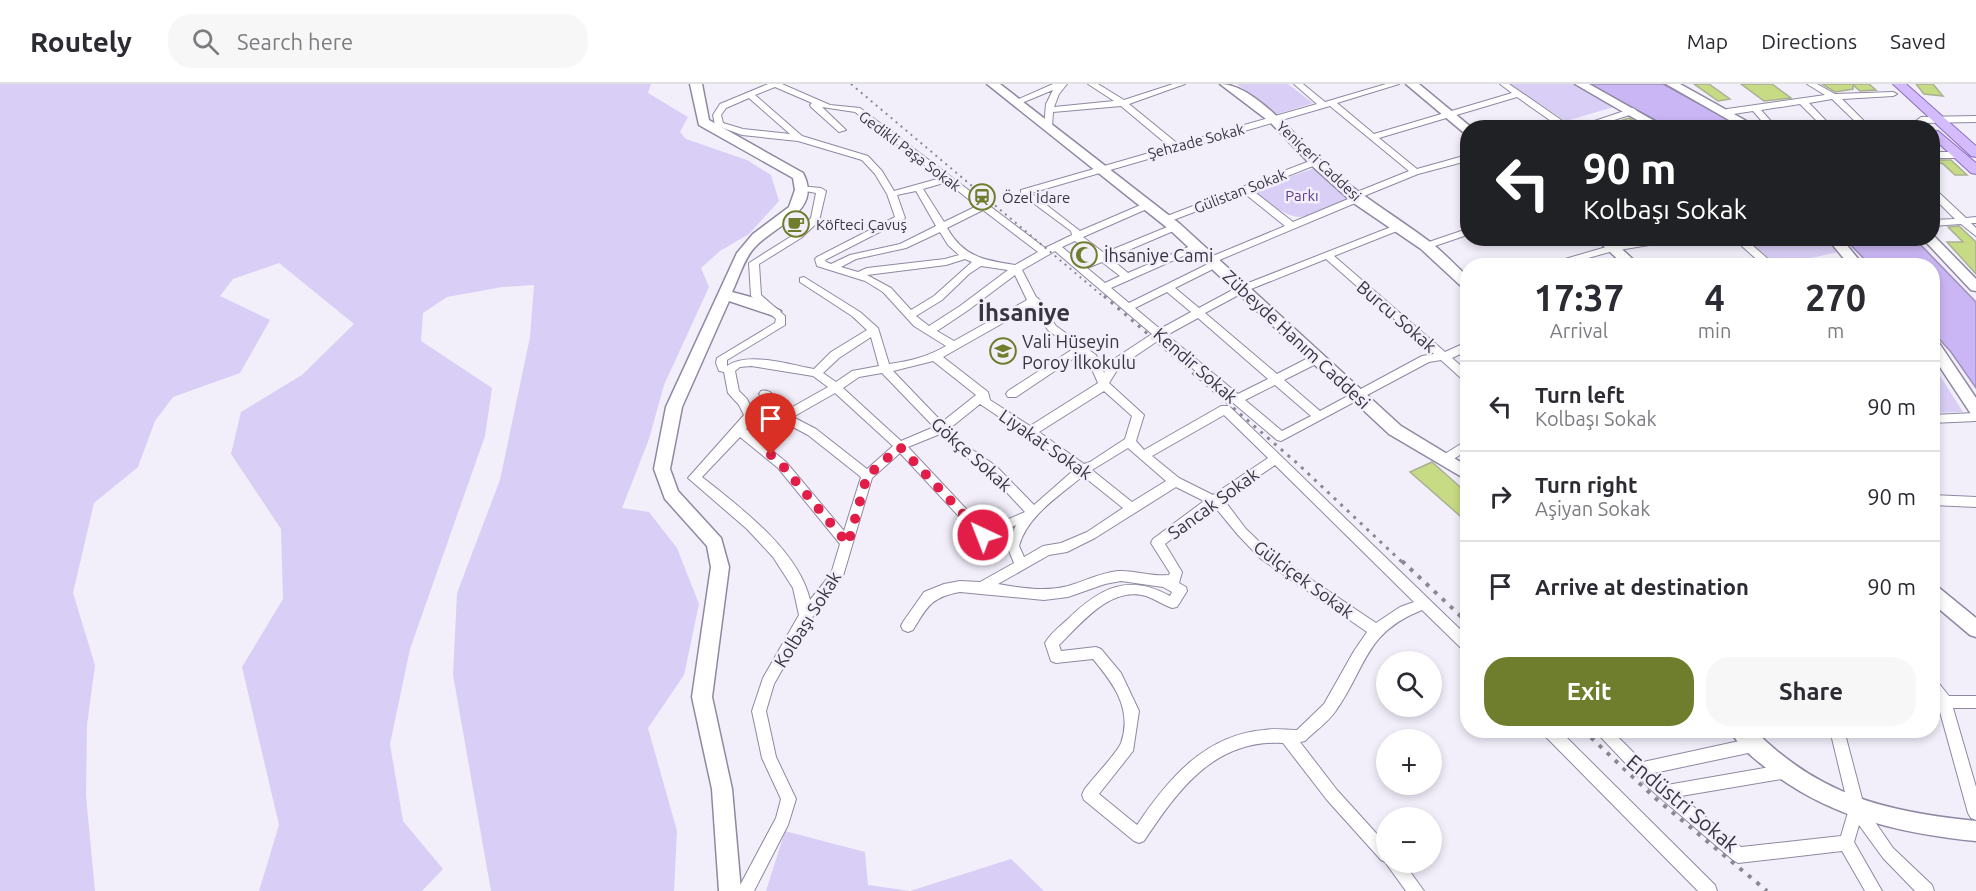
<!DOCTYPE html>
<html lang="en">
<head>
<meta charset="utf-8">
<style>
  body { margin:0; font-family:Ubuntu,sans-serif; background:#f7f7f7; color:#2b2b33; height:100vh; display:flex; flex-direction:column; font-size:22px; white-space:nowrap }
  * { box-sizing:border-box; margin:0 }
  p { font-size:20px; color:#7c7c81 }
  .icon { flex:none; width:33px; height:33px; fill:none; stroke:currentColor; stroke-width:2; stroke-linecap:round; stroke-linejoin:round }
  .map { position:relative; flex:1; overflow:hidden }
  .drawer { position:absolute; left:1460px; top:174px; width:480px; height:480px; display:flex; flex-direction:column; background:#fff; border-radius:24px; box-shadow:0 3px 9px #0003 }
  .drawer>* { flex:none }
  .banner { position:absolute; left:1460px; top:36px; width:480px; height:126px; border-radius:24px; box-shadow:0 3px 9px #0003; background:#202124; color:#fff; overflow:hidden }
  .buttons { position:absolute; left:1376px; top:567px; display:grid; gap:12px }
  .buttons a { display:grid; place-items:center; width:66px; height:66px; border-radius:50%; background:#fff; box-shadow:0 3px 9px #0003; font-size:30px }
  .pin { position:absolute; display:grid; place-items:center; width:51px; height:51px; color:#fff; margin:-62px -26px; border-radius:50% 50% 50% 0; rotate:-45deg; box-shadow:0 0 6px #0007 }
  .pin .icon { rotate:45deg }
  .me { position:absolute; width:66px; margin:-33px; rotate:317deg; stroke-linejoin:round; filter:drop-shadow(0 0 4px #0008) }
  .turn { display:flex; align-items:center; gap:21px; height:126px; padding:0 24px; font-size:27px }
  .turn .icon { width:78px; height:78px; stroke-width:2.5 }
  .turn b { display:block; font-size:42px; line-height:51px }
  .eta { display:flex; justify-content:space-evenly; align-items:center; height:102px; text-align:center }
  .eta b { font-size:36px; font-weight:700; line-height:42px }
  .primary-button { display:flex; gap:12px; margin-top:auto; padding:12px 24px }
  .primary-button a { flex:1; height:69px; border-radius:24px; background:#6f7e2c; color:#fff; font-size:24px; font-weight:700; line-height:69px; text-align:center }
  .primary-button a+a { background:#f7f7f7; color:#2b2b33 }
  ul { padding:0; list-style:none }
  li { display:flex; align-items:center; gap:18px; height:90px; padding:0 24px; border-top:2px solid #e1e1e2 }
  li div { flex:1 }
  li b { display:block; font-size:22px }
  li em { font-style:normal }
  header { display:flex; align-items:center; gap:36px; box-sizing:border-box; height:84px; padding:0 30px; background:#fff; border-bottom:2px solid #e1e1e2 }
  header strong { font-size:28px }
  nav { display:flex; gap:33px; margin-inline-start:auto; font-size:21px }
  .search { width:420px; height:54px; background:#f7f7f7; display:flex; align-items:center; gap:15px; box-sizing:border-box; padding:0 21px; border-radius:24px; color:#7c7c81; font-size:22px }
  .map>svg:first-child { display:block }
  .green { fill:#d9cef5 }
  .water { fill:#cab6f4; stroke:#9e8fbe; stroke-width:1.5 }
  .building { fill:#c7da84; stroke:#a9b094; stroke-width:1.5 }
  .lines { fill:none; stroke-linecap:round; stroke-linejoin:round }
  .street-casing { stroke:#9088a2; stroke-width:2 }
  .secondary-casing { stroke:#9088a2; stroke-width:3 }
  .primary-casing { stroke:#8a6ebc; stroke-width:2 }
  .street { fill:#fff; fill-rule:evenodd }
  .secondary { fill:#fff; fill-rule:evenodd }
  .primary { fill:#d3bbfe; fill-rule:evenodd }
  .rail-far2 { stroke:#8b8894; stroke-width:2; stroke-dasharray:2 4.5; stroke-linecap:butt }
  .rail-far1 { stroke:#8b8894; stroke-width:3; stroke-dasharray:3 6; stroke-linecap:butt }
  .rail { stroke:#8b8894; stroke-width:4; stroke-dasharray:4 7; stroke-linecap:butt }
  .route { stroke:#e11d48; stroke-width:10; stroke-dasharray:0 18 }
  .labels { text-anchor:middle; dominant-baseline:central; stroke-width:5; stroke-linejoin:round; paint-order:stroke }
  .far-street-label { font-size:15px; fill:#383540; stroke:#f2effb }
  .far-park-label { font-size:15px; fill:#5d3a93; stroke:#f2effb }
  .far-poi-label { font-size:15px; fill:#383540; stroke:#f2effb; text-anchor:start }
  .poi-label { font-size:18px; fill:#383540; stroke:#f2effb; text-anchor:start }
  .street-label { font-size:18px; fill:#383540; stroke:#f2effb }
  .near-street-label { font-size:21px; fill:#383540; stroke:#f2effb }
  .district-label { font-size:24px; font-weight:bold; fill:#383540; stroke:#f2effb }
</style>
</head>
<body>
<header>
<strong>Routely</strong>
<div class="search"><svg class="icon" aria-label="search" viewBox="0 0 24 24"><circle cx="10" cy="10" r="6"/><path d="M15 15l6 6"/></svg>Search here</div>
<nav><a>Map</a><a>Directions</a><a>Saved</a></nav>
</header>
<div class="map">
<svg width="1976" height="807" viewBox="0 0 1976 807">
  <rect width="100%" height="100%" fill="#f2effb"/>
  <path class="green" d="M0,0H651L648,9L688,33L680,48L686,55L747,76L771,91L779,117L749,150L720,167L701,184L709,203L664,301L649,355L622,424L649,428L677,464L699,520L684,591L648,644L677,747L674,807H491L453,591L457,509L500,396L530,253L534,201L502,203L447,213L423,229L421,257L492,304L485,352L410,565L390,660L403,737L443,785L422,807H259L279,741L242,583L283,515L281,445L231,370L241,328L302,291L354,240L279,179L233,195L220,212L270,236L240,289L173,313L155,337L138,383L94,419L73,509L95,581L87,641L86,712L95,807H0Z
    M1237,0H1288L1313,19L1275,31Z
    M1509,0H1572L1617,22L1566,37Z
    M1315,84L1347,110V115C1296,136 1303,143 1256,110L1254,105Z
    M1745,155H1822L1839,168L1778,181Z
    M1932,279L1963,328L1932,329Z
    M785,747L865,768L868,801L910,807L1011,775L1044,807H766Z"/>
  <path class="water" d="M1589,0H1663L1742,43H1668Z
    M1845,155H1915L1976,218V304L1951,268L1932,247V182L1870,181Z"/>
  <path class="building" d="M1694,0H1709L1730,15L1718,17Z
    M1741,0H1772L1791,14L1764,17Z
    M1822,0H1869L1876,6L1860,7L1853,1V5L1835,8Z
    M1916,0H1933L1943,12L1924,10Z
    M1629,34L1646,44H1601V43Z
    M1932,76H1951L1967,91H1955L1943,80Z
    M1959,142L1976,158V190L1947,158H1963L1948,143Z
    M1432,378L1467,409V438L1410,388Z"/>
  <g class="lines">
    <g class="street-casing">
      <path id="street" d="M768,0H782L830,21L860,24L1045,164L1072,151L1071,147L1021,110V106L1170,63L1121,22L1053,28L1052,43L1048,46L1044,43L1046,20L1053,6L1019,20L1012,18L1053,0H1067L1059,10L1054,23L1114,17L1088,0H1098L1124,16L1173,0H1185L1129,20L1178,60L1317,20L1294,0H1303L1325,18L1386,0H1399L1337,19L1374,50L1512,9L1500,0H1509L1570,42L1571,44H1561L1517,13L1379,54L1417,85L1467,71V77L1418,90L1364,112L1360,117L1217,177L1220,180L1219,182L1175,204L1199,224L1238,203L1396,141H1402V145L1334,172L1445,268L1467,258V267L1452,274L1467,287V297L1463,296L1441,276L1429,278L1281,357L1277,356L1159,256L1119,283L1109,299L1144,331L1136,357L1144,366L1221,322H1229L1467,552V567L1462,565L1422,526C1364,549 1367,583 1335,628C1327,639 1315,647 1305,657L1300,658L1337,706L1386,760V778H1403L1424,807H1406L1385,778L1381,776L1327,716L1283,659C1214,655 1178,706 1144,757L1139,759L1134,757L1084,716L1082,711L1084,706C1092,695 1117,669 1121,659C1133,625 1113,599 1093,575L1056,579L1051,577L1045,559C1050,550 1060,542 1068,535C1100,504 1128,489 1170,512L1172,508L1163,503L1121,497L1105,500L1068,513L1044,516L960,508C931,513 927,523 913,546L908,548L903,546L901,542L903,538L924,508L944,500L960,497L980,498L1014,479L1007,462L1016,441L987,454H979L900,369L872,394L843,492L811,535L774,600L766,627L776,673L796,715L788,741L754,807H737L776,734L781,715L762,674L752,627L763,594L799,531L793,504L773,473L747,445L688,394L744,331L739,321L728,309L724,288L719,287L716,279L717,274L775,239L776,235L751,212L749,179L795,150L811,134L816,109L800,106V102L821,104L826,107L819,137L801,154L759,180L761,211L785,232V241L727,276V282C748,267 790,281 814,285L831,268L867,246L852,232L800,198V194L804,193L860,228L878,244L889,280C910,277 927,273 946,262L914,242L883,208L865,197L817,182L815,175L817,173L895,133L887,110L875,90L862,76L798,57L742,51L715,41L713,31L720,20ZM775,3L812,19L810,21L811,23L839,48L846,46L822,23L855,28L941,94L894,107L882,87L868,72L802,52L755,11ZM749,14L790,50L743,45L723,39L721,31L726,24ZM1330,22L1409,87L1357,108L1353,113L1293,138L1252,106L1318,80L1319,78L1315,75L1162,134V138H1168L1244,109L1285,142L1208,174L1206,176L1210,179L1129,219L1111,204L1199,165V161H1193L1128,189L1110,174L1178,145V141H1172L1104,169L1083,153L1149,124V120H1143L1080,147L1031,109ZM947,98L977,122L944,138L923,105ZM916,107L936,142L900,160L850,171L831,180L826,178L825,176L903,136L905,134L897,111ZM983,126L1038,168L1015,181C983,176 964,173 947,144ZM940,148L948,161L959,171L945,175L867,184L858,188L841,183L856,175L906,164ZM1075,157L1096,173L1081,179L1062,163ZM1055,167L1152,250L1111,277L1104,289L1096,271L1056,242L1039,218L1040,216L1036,213L1022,186ZM965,175L972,178L934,212L911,226L891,204L867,191L946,181ZM1326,175L1434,270L1422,272L1320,327L1284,296L1322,277L1323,274L1322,271H1314L1277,290L1205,229L1246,207ZM1102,178L1120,192L1105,199L1087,184ZM981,182L1008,186L960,222L929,242L916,232L942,216L969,190ZM1015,191L1027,216L954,257L937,247L967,227ZM1167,208L1191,228L1160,245L1135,224ZM1031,223L1048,246L1073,265L1008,307L1006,310L1008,313H1016L1080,270L1088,276L1098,299L1030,342L990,316L988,308L943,273ZM1198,234L1268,295L1238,310L1167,251ZM871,253L879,282L852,287L836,298L823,289L839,274ZM933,277L976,311L942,338L893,287ZM751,282L813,292L828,303L787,326H781C777,317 773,304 761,307L759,310L765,316L770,326L753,327L747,315L739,307L735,287L740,283ZM882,289L934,343L901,357L843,304L859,293ZM1275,301L1311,332L1282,347L1245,316ZM1104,307L1132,332L1125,355L1090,378L1084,380L1039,348ZM835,309L893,362L867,385L816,345L793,333ZM980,320L1069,380L1075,385L1034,421L996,382L964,360L949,345ZM1224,331L1268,374L1213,411L1179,394L1152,372ZM776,334L808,351L861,393L844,447L786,378L746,345L753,335ZM940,350L956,366L988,388L1025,428L985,445L908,363ZM740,353L778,384L840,460L831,490L810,516C799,467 740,423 702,393ZM1128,364L1166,397L1132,418L1092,386ZM1275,381L1414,518L1400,523L1376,539L1269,467L1246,445L1224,416ZM1083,392L1123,424L1087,448L1061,459L1043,462L1024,473L1019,462C1027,432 1060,411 1083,392ZM1176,403L1204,417L1153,455L1151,459L1170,489L1169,491C1152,493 1135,486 1118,487C1100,489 1085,497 1068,502C1045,508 1021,504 998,500L1049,471L1067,468L1095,454ZM1214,422L1238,451L1261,475L1367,548L1354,567L1324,620L1297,646C1286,646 1275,644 1264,646C1205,651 1168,695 1137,741L1099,710L1133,667L1139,627L1121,589L1101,565L1096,563L1061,567L1059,561C1082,539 1110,502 1146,512C1155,515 1163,521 1172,524L1177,523L1187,507L1186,503L1179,499L1182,488L1165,460Z
        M1807,0H1817L1835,10L1893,8L1897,10L1893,12L1842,15L1871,44H1862L1832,15L1809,19L1833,44H1824L1800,20L1761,26L1777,44H1768L1753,27L1727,31L1723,28L1727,25L1825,11Z
        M1633,24L1637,27L1636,29L1589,44H1574Z
        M1976,32V38L1921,39L1917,36L1921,33Z
        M1932,68H1959L1963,71L1959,74H1932Z
        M1932,104L1935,105L1966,134L1976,133V139H1971L1976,144V152L1961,140L1932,142V136L1955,135L1932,112Z
        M1467,145V151L1426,165L1421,162L1423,160Z
        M1652,154H1677L1673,157L1613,167L1560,182H1541L1613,161Z
        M1733,154H1744L1776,182H1764Z
        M1976,329V337L1932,339V331Z
        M1467,356V366L1448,379H1440L1438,376L1440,373Z
        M1932,411L1976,413V423L1932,421Z
        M1932,595L1937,597L1949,612H1976V624H1953L1976,703V736L1971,734L1968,729L1937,617L1932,611Z
        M1542,646H1559L1715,801L1717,807H1698L1544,651Z
        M1594,646H1611L1643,678L1753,654L1758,656L1760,661L1758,666L1753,668L1654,689L1667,701L1782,681L1787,683L1789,688L1787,693L1782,695L1681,712L1741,763L1841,752L1849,725L1830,646H1844L1864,722L1893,764L1932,801L1934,807H1915L1883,774L1859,741L1854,758L1882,807H1865L1842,767L1738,779L1733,776L1650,705Z"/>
    </g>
    <g class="secondary-casing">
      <path id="secondary" d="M690,0H702L709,36L803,89C823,127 775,141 755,163C744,174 739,194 732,208L758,215L781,227L774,232L729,217L682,323L670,385L678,407L721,454L729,483L712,613L732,705L741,807H719L712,705L692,613L711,483L707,462L665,415L654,385L666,323L737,169L753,150L789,123L795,106L793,94L699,41Z
        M987,0H1000L1180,140L1401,342L1467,382V396L1389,350L1170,146Z
        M1220,0C1254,0 1296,53 1320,76C1354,108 1393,130 1430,158C1443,168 1455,181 1467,192V204L1462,203L1421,165L1352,118L1311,81L1270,38Z
        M1406,0H1419L1472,44H1467V49L1463,48Z
        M1575,0H1589L1667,44H1651Z
        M1666,0H1680L1759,44H1743Z
        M1932,150L1976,195V207L1971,206L1925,157L1924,154H1932Z
        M1595,154H1610L1640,182H1625Z
        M1827,154H1841L1864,182H1850Z
        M1932,255L1937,256L1976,314V332L1971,330L1932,271Z
        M1932,501L1938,503L1976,534V553L1970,551L1932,519Z
        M1730,646H1754C1820,712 1887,728 1976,737V757C1899,749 1827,733 1765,683C1753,674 1737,660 1730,646Z"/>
    </g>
    <g class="primary-casing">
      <path id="primary" d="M1893,0H1906L1976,62V73L1971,72Z
        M1938,47L1976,79V90L1971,89L1933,54V48Z"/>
    </g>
    <use href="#street" class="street"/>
    <use href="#secondary" class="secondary"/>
    <use href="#primary" class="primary"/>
    <path class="rail-far2" d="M851,0L1105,214"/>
    <path class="rail-far1" d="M1104,212L1298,380L1403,479"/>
    <path class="rail" d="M1402,477L1467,538
      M1583,646L1654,713L1767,807"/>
  </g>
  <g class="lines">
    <path class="route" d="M771,371L782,381L848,460L867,392L900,363L983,451"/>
  </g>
  <defs>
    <g id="station-ring" transform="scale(1.35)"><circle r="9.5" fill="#f2effb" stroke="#6f7e2c" stroke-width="1.5"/><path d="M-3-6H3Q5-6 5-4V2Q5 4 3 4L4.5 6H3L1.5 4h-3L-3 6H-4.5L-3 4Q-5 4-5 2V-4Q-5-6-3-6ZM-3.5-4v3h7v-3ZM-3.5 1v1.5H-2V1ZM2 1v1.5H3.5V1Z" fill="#6f7e2c"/></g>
    <g id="cafe-ring" transform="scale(1.35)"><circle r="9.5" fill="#f2effb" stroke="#6f7e2c" stroke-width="1.5"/><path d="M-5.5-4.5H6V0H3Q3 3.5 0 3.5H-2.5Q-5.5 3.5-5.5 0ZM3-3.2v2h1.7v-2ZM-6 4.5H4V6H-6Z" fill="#6f7e2c"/></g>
    <g id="mosque-ring" transform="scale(1.35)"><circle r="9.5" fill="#f2effb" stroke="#6f7e2c" stroke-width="1.5"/><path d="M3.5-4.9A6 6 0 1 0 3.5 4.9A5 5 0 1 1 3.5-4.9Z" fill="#6f7e2c"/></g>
    <g id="school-ring" transform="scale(1.35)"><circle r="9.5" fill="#f2effb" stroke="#6f7e2c" stroke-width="1.5"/><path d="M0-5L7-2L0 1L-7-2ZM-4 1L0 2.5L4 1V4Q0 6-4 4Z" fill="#6f7e2c"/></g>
  </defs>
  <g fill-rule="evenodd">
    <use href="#station-ring" x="982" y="113"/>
    <use href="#cafe-ring" x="796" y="140"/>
    <use href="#mosque-ring" x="1084" y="171"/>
    <use href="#school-ring" x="1003" y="267"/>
  </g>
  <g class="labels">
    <g class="far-street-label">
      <text transform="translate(1196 57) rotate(-15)">Şehzade Sokak</text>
      <text transform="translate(910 67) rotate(37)">Gedikli Paşa Sokak</text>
      <text transform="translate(1319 77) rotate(43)">Yeniçeri Caddesi</text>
      <text transform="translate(1240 107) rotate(-21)">Gülistan Sokak</text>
    </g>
    <g class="far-park-label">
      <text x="1302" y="111">Parkı</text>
    </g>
    <g class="far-poi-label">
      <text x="1002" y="113">Özel İdare</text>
      <text x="816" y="140">Köfteci Çavuş</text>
    </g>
    <g class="poi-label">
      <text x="1104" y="171">İhsaniye Cami</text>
      <text x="1022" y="257">Vali Hüseyin<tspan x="1022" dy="21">Poroy İlkokulu</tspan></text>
    </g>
    <g class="street-label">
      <text transform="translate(1397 232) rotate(41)">Burcu Sokak</text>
      <text transform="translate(1297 255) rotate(43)">Zübeyde Hanım Caddesi</text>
      <text transform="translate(1196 281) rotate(41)">Kendir Sokak</text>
      <text transform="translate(1046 360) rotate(35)">Liyakat Sokak</text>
      <text transform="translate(972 370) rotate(42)">Gökçe Sokak</text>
      <text transform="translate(1213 419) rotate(-36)">Sancak Sokak</text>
      <text transform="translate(1304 495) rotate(36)">Gülçiçek Sokak</text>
      <text transform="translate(807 535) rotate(-58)">Kolbaşı Sokak</text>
    </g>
    <g class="near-street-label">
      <text transform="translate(1683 719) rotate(40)">Endüstri Sokak</text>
    </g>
    <g class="district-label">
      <text x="1024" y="228">İhsaniye</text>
    </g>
  </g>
</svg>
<div class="buttons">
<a><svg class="icon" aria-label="search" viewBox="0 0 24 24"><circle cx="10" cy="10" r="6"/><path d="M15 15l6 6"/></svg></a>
<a>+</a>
<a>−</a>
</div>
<div class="pin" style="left:771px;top:371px;background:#d93025"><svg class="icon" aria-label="arrive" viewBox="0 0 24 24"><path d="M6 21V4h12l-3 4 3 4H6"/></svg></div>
<svg class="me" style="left:983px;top:451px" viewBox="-20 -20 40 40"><circle r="17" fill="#e11d48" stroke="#fff" stroke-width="3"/><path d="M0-11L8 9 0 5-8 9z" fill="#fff"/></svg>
<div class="banner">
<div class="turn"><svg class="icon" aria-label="left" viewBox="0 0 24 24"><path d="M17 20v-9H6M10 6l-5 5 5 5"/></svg><div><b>90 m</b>Kolbaşı Sokak</div></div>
</div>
<section class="drawer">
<div class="eta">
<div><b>17:37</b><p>Arrival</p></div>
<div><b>4</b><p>min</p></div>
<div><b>270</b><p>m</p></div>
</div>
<ul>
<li><svg class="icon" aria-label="left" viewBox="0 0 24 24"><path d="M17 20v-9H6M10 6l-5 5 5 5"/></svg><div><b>Turn left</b><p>Kolbaşı Sokak</p></div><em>90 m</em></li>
<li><svg class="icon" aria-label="right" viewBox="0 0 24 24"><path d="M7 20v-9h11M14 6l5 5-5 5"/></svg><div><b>Turn right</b><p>Aşiyan Sokak</p></div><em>90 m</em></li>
<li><svg class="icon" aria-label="arrive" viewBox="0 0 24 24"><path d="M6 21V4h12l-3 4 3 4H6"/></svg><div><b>Arrive at destination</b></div><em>90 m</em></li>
</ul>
<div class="primary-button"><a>Exit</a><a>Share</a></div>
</section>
</div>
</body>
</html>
